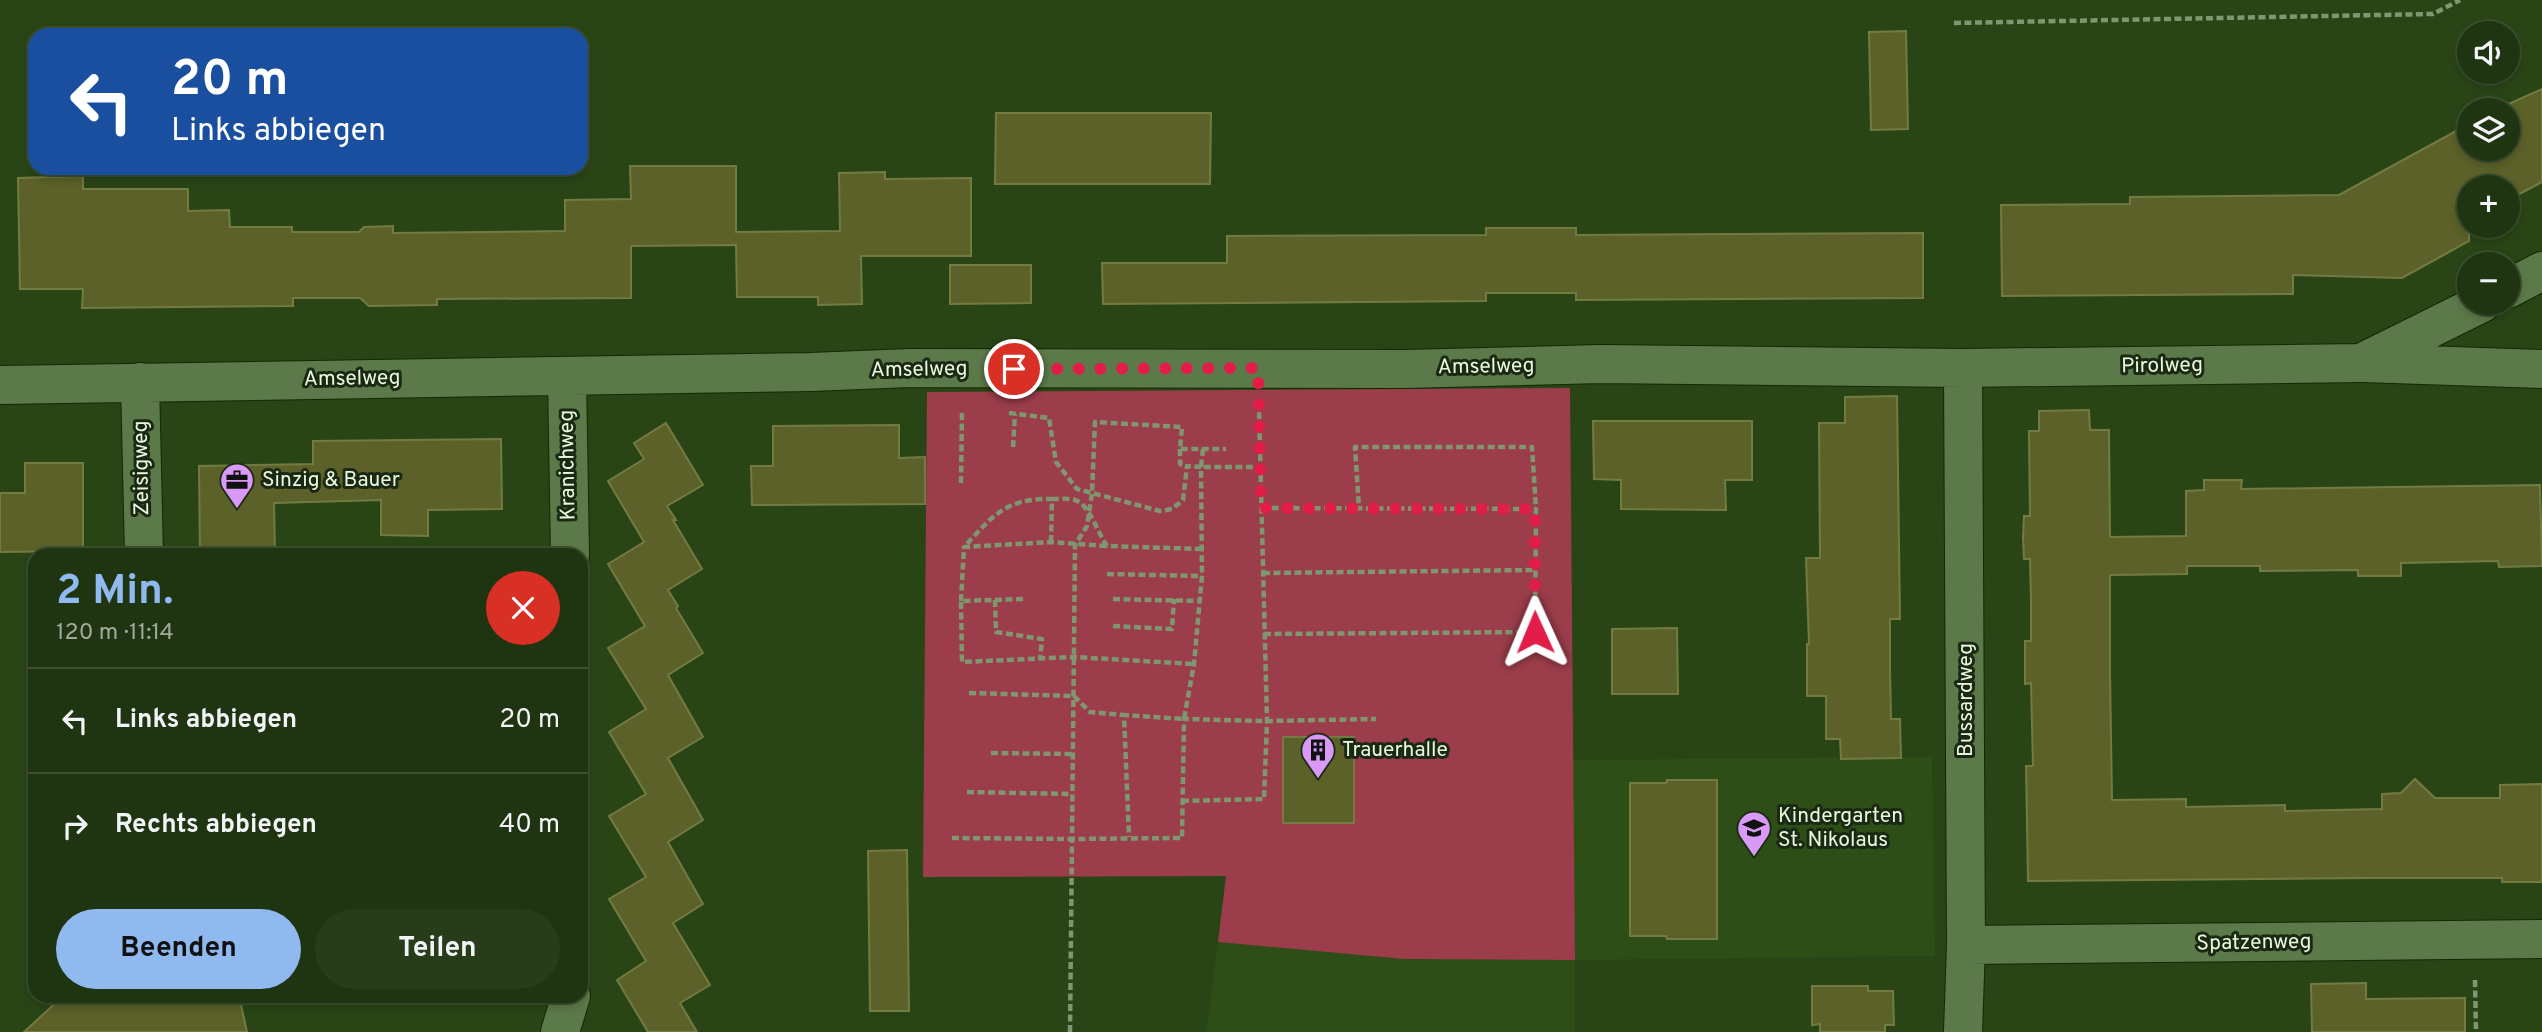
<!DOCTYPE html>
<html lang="de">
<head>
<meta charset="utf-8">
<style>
  body { margin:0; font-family:Overpass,sans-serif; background:#273c19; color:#f1f3f6; height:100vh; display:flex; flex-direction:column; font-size:26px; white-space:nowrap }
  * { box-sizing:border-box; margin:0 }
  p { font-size:23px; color:#a1aa9f }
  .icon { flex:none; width:38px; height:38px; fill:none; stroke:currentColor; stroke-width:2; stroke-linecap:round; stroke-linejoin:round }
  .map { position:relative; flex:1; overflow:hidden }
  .sheet { position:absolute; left:28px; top:548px; width:560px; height:455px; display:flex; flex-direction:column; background:#1f3410; border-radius:21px; box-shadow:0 4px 10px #0003,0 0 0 2px #3c4f30 }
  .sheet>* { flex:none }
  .banner { position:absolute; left:28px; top:28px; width:560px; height:147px; border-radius:21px; box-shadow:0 4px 10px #0003,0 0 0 2px #3c4f30; background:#1a4fa0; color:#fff; overflow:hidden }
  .fabs { position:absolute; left:2457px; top:21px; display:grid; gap:14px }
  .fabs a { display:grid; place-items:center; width:63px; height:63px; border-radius:50%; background:#1f3410; box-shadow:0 4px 10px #0003,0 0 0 2px #3c4f30; font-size:35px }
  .pin { position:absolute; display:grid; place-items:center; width:60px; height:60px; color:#fff; margin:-30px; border:4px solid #fff; border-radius:50%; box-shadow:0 2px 7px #0007 }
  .me { position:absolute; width:77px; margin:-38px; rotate:359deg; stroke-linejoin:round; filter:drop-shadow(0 0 5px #0008) }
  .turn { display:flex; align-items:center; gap:24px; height:147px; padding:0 28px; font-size:32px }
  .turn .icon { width:91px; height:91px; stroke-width:2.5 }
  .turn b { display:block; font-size:49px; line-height:60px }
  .round { display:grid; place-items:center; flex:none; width:74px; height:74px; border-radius:37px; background:#273c19 }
  .overview { display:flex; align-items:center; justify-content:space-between; height:119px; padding:0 28px }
  h1 { font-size:42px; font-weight:700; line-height:52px; color:#90b9f0 }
  .action { display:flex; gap:14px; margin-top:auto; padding:14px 28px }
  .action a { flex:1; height:80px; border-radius:42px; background:#90b9f0; color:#111; font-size:28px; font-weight:700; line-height:80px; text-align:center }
  .action a+a { background:#273c19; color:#f1f3f6 }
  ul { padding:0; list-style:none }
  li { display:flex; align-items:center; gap:21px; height:105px; padding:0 28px; border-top:2px solid #3c4f30 }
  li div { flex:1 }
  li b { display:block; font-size:26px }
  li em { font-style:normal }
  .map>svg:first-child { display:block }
  .built { fill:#2d4e17 }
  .green { fill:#9b3d4a }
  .building { fill:#5b6128; stroke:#747b42; stroke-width:2 }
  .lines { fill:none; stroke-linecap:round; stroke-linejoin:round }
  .minor-casing { stroke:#102b00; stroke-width:40 }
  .path { stroke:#7f9670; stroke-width:4.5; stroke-dasharray:7 3.5; stroke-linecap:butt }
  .minor { stroke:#5c7a49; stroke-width:38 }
  .route { stroke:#e11d48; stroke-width:12; stroke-dasharray:0 21.6 }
  .labels { text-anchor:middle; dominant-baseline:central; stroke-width:6; stroke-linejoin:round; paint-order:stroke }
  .street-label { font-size:21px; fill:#e8f9de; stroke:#1b2813 }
  .poi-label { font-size:21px; fill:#e8f9de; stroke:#1b2813; text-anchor:start }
</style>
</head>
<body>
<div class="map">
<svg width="2542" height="1032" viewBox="0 0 2542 1032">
  <rect width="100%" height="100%" fill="#294516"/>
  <path class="built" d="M1932,757L1935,956L1575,960V1032H1206L1218,942L1404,959L1574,960L1573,760Z"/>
  <path class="green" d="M1570,388L1575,960L1404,959L1218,942L1226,876L923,877L927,392Z"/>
  <path class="building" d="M1906,31L1908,129L1871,130L1869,32Z
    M2542,89V182L2508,200V187H2469V241L2402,278L2293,275V294L2002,296L2001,205L2130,204V197L2339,195L2469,124V149H2508V110H2495Z
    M996,113H1211L1210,184H995Z
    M630,166H736V232L840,231L839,173L885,172V179L971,178V256H861L862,304L818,305V297H737L736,245L631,246V298L437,299V305L369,306L360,298H293V306L82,308L83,289H20L18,178L83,176V189H188V211L229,210L230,227H292V232H359L364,227L393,226V233L565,231V200L631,199Z
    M1486,228H1576V235L1923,233V298L1576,300V293H1486V301L1103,304L1102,263H1227V236L1486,235Z
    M950,265H1031V303L950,304Z
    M1897,396L1900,619H1890V669L1891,719H1900L1901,758L1841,759L1840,739H1826V696H1807V644H1809L1806,558H1820L1819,423H1845V397Z
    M2089,410L2090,430H2109L2110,537L2186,536V491L2204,490V480H2242L2241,489L2540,485L2542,566L2499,567L2498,561L2401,563V576H2358V570L2260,571V566H2187V574L2110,575V674L2112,800L2186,799V807L2285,805V811L2382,809V794L2401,793L2415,779L2435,798H2500V785L2542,784V882H2502V878H2371L2028,881L2026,766H2033L2032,725L2031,683L2025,684V641H2031V600L2030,559H2024L2023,537L2024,516H2030L2029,431H2039V411Z
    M1593,421H1752V480H1725L1726,510L1621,509V480L1594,479Z
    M666,423L703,485L667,506L676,520H673L702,569L668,590L678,606L676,608L703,653L668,675L703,737L668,758L703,820L668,842L703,904L673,923L710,985L680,1003L697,1032H648L617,980L646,961L609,899L646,877L609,816L646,794L609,732L646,709L608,648L645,626L608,564L644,542L608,481L644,459L634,443Z
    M899,425V458L925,457V504L752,505L751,466H773V426Z
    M501,439L502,509L428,510V536L381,535V500L274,503L275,555H200L199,466L313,464V441Z
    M25,463H83V551L0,552V493H25Z
    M1677,628L1678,694H1612V629Z
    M1283,737H1354V823H1283Z
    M1667,780H1717V939H1667L1666,936H1630V783H1666Z
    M907,850L909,1011H870L868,851Z
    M2366,983V999L2465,998V1032H2312L2311,984Z
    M1812,986H1868V991H1893L1894,1025H1885V1032H1820V1024L1812,1025Z
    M63,996H239L247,1032H24Z"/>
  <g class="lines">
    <g class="minor-casing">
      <path id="minor" d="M2508,289L2542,271
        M2363,363L2542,369
        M1963,368L1966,945L1963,1032
        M567,376L570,555
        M140,382L144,555
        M0,385L811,372L910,368L1404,369L1601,364L1963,368L2361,363L2482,303
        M1966,945L2542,939
        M560,1032L571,996"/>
    </g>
    <path class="path" d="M1954,23L2433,14L2460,0
      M1009,413L1049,418L1056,462L1077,489L1160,511L1172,509L1183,500L1187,466L1201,467L1202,576L1194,664L1184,719L1124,715L1129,837
      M1013,447L1015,414
      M1180,449V464L1187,466
      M1203,449L1201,467H1261
      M961,483L962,410
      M1052,499C1059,499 1068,498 1075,500C1090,505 1097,532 1107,546L1201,549
      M1261,508L1536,509
      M1051,542L1052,499C1005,498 993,516 964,547L1051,542L1107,546
      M1263,573L1534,570
      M1107,574L1202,576
      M1023,599L961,601L962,662L1074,657L1194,664
      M1113,599L1200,601
      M995,600L996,632L1042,639L1040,660
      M961,601L964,547
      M1113,626L1172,629L1174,599
      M1264,634L1535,632L1536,509L1532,447H1355L1359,508
      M969,693L1074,696L1090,712L1124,715
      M991,753L1073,754
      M967,792L1072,794
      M1182,801L1264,799L1267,721L1259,410
      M952,838L1072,839L1075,545L1087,526L1092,493L1095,422L1182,427L1180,449H1226
      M2475,980L2476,1032
      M1070,1032L1072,839L1182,838L1184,719L1267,721L1376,719"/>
    <use href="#minor" class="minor"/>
  </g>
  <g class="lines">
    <path class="route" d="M1014,369L1258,368L1261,508L1535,509V632"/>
  </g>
  <defs>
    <g id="office-pin" transform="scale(1.75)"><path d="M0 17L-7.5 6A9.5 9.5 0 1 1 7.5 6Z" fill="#d99af7" stroke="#1b2813"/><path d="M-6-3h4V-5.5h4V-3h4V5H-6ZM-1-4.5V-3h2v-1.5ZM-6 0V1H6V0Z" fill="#111"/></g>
    <g id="building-pin" transform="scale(1.75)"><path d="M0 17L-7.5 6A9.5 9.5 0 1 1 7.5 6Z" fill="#d99af7" stroke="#1b2813"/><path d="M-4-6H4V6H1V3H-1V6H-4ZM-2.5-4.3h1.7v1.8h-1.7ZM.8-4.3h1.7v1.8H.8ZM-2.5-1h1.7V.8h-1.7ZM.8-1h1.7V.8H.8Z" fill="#111"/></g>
    <g id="school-pin" transform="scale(1.75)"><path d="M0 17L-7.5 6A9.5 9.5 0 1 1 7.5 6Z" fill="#d99af7" stroke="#1b2813"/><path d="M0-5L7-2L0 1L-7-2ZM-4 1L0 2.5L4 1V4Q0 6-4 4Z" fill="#111"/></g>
  </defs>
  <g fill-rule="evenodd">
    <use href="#office-pin" x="237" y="480"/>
    <use href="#building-pin" x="1318" y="750"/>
    <use href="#school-pin" x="1754" y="828"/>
  </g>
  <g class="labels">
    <g class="street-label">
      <text transform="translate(2162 366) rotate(-1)">Pirolweg</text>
      <text transform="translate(1486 367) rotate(-1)">Amselweg</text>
      <text transform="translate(919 370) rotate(-1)">Amselweg</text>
      <text transform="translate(352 379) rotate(-1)">Amselweg</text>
      <text transform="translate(568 465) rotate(-91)">Kranichweg</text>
      <text transform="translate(142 468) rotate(-91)">Zeisigweg</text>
      <text transform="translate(1966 700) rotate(-90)">Bussardweg</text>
      <text transform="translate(2254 943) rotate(-1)">Spatzenweg</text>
    </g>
    <g class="poi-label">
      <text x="262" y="480">Sinzig &amp; Bauer</text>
      <text x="1342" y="750">Trauerhalle</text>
      <text x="1778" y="816">Kindergarten<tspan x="1778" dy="24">St. Nikolaus</tspan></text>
    </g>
  </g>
</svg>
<div class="fabs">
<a><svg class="icon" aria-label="sound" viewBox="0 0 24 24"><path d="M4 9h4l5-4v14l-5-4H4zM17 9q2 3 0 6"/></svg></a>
<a><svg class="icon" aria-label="layers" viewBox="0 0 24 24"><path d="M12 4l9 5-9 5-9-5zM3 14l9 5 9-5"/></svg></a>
<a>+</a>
<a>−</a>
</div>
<div class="pin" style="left:1014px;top:369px;background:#d93025"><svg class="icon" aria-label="arrive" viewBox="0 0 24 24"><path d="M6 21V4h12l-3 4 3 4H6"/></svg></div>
<svg class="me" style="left:1535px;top:632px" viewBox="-20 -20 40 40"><path d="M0-17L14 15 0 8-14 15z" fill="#e11d48" stroke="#fff" stroke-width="4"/></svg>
<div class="banner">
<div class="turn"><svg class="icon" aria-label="left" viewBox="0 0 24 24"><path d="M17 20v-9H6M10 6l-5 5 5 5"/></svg><div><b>20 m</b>Links abbiegen</div></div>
</div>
<section class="sheet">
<div class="overview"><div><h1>2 Min.</h1><p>120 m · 11:14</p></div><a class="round" style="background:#d93025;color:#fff"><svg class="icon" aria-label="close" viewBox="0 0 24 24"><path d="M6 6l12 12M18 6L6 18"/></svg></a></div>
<ul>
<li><svg class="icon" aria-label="left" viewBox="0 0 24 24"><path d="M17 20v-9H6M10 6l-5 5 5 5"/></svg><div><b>Links abbiegen</b></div><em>20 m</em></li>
<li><svg class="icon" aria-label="right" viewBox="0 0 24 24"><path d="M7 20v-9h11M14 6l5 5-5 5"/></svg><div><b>Rechts abbiegen</b></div><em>40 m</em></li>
</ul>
<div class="action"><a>Beenden</a><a>Teilen</a></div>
</section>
</div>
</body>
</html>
